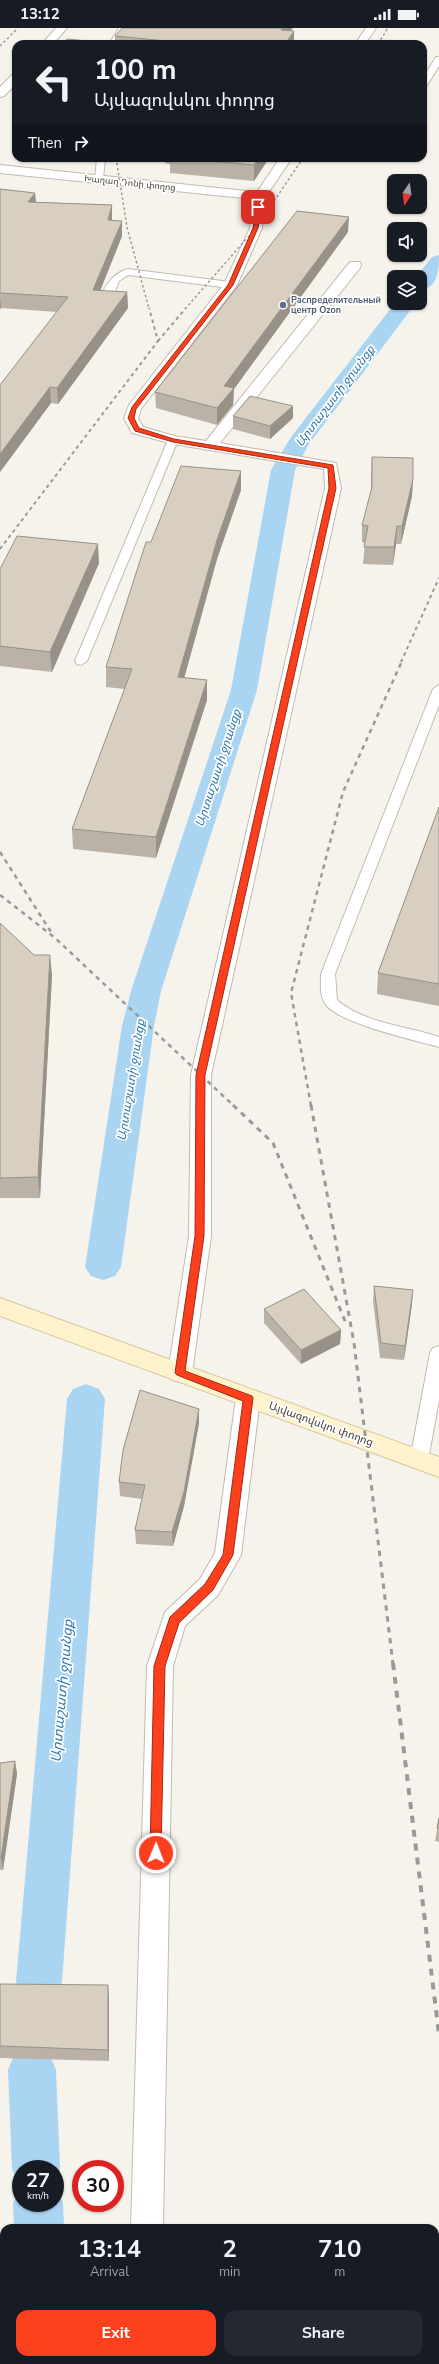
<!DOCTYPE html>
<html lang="en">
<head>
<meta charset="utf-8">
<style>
  body { margin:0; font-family:"Nunito Sans","Noto Sans Armenian",sans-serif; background:#242831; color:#f1f3f6; height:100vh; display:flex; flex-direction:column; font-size:15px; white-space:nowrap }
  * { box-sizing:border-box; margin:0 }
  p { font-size:13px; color:#9ea1a6 }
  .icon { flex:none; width:22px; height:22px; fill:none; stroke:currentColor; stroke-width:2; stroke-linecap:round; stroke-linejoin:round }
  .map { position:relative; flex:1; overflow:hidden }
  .panel { position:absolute; left:0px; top:2196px; width:439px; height:140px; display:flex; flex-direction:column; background:#171b24; border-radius:12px 12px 0 0; box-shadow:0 1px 3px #0004 }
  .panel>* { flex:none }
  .hud { position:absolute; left:12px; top:12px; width:415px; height:122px; border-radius:12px; box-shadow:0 1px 3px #0004; background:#171b24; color:#f1f3f6; overflow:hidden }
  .needle { width:26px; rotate:193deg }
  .buttons { position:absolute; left:387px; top:146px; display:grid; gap:8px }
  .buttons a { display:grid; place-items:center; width:40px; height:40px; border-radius:8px; background:#171b24; box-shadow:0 1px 3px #0004; font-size:20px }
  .speed { position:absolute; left:12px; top:2132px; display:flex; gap:8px; font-size:20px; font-weight:700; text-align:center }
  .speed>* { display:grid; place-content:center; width:52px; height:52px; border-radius:50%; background:#171b24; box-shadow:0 1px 3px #0004; line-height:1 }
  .speed small { font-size:10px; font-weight:400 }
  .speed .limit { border:6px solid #d22; background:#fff; color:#111 }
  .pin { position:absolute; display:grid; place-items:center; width:34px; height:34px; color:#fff; margin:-17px; border-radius:8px; box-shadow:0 2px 6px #0006 }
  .me { position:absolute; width:44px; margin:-22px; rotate:1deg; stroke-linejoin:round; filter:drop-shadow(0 0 3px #0008) }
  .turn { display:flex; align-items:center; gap:14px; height:84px; padding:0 16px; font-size:18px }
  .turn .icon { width:52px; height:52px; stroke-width:2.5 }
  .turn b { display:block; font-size:28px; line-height:34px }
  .then { display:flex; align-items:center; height:38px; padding:0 16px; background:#0003; gap:8px; font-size:15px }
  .eta { display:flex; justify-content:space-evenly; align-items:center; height:68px; text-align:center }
  .eta b { font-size:24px; font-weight:700; line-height:28px }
  .primary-button { display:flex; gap:8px; margin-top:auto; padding:8px 16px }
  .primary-button a { flex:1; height:46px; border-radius:12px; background:#fc3f1d; color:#fff; font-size:16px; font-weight:700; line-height:46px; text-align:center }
  .primary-button a+a { background:#242831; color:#f1f3f6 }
  .status { display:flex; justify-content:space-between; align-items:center; height:28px; padding:0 20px; background:#171b24; direction:ltr }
  .status svg { height:11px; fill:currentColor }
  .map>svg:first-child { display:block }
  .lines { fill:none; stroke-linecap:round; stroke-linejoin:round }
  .canal { fill:#a9d4f2; fill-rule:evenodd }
  .lane-casing { stroke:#c2bbae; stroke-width:2 }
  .street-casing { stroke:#c2bbae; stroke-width:2 }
  .secondary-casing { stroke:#d6c79b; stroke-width:2 }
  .lane { fill:#fff; fill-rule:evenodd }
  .street { fill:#fff; fill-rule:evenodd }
  .secondary { fill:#fff3cd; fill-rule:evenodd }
  .rail-far4 { stroke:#9a9a9a; stroke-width:1.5; stroke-dasharray:2.5 2.5; stroke-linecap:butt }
  .rail-far3 { stroke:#9a9a9a; stroke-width:2; stroke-dasharray:3.5 3.5; stroke-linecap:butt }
  .rail-far2 { stroke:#9a9a9a; stroke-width:2.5; stroke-dasharray:4.5 4.5; stroke-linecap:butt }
  .rail-far1 { stroke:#9a9a9a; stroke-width:3; stroke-dasharray:5.5 5.5; stroke-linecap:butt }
  .rail { stroke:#9a9a9a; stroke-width:4; stroke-dasharray:7 7; stroke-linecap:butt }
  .wall { fill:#bab2a6 }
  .shaded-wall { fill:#979187 }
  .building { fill:#d8cfc1; stroke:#979187 }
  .route { fill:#fc3f1d; stroke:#a42913 }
  .service-dot { fill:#5c6f8a; stroke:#fff; stroke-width:1.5 }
  .labels { text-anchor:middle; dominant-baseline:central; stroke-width:3.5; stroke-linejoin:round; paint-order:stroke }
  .far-street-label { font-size:9px; fill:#4b4439; stroke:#fff }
  .far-service-label { font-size:9px; font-weight:bold; fill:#4e5e75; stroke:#fff; text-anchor:start }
  .street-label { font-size:11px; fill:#4b4439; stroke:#fff }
  .water-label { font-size:12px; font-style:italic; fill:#2e7ab2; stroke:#fff }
  .near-water-label { font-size:14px; font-style:italic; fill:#2e7ab2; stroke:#fff }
</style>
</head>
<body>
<div class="status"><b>13:12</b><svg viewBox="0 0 49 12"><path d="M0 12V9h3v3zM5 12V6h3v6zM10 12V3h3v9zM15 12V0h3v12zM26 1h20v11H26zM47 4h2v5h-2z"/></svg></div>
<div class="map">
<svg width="439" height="2336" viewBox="0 0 439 2336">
  <rect width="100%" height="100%" fill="#f6f3ec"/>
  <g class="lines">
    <path class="canal" d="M439,227C439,243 438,259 420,263V249H416L432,229Z
      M395,275H416L309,416L295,442L257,662L161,963L154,998L121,1239L115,1248L103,1252L91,1248L85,1239L122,998L131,963L231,662L271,442L291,409Z
      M86,1356L99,1361L105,1371L62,1954L55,1970L39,1976L23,1970L16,1954L67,1371L73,1361Z
      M32,2018L49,2025L56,2042L60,2141L55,2154V2141H21V2175H55V2158L63,2175L64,2200H14L13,2175L20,2159L12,2141L8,2042L15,2025Z
      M19,2332H71V2336H19Z"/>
    <g class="lane-casing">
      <path id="lane" d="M119,0H127L117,16H109Z
        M436,29H439V38L426,59H423V50Z
        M97,130H105L103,151L99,154L95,151Z
        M128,241L230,254L235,257L230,260L128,247L119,253L110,277H104C97,262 115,244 128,241Z
        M173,409L178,412L87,633L81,637L77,636L75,633L168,412Z
        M439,657V677L335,946L337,972C363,995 407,998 439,1009V1019C414,1012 343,996 327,978C319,969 321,957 321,946L433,661Z
        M439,1318V1372L428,1432L425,1437L419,1439L413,1437L410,1432L430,1325L433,1320Z"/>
    </g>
    <g class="street-casing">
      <path id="street" d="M56,0H67L53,16H42Z
        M366,0H376L365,16H355Z
        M16,46V56L4,68L0,69V59L12,47Z
        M280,130H292L266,168L262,200L237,257L141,381L138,390L143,399L174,408L206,413L350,234H360L361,237L360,240L220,415L336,435L341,460L211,1047V1208L192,1345L188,1352L180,1354L172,1352L168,1345L189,1208L191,1047L325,460L324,441L173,416L132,405L124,390L129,377L224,256L250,200L253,171L0,145V137L257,164Z
        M248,1361L256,1363L260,1370L241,1527L218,1567L185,1598L173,1638L163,2200H131L147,1638L165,1584L200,1551L215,1525L236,1370L240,1363Z
        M127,2332H161L159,2336H129Z"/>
    </g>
    <g class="secondary-casing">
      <path id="secondary" d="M0,1270L439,1429V1449L0,1288Z"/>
    </g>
    <use href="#lane" class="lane"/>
    <use href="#street" class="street"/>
    <use href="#secondary" class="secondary"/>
    <path class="rail-far4" d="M378,16L388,0
      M0,18L18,0
      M116,130L127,199L149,281
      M185,281L256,200L303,130"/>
    <path class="rail-far3" d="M158,313L186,280
      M0,521L158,313L149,280
      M401,634L439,550"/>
    <path class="rail-far2" d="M0,824L51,904
      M0,867L54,909L234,1078
      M311,1078L291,965L343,764L402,633"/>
    <path class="rail-far1" d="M233,1077L273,1115L347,1298
      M311,1077L354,1315L393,1636"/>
    <path class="rail" d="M393,1635L439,2006"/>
  </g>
  <path class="wall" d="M290,3L294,16H115V8Z
    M165,130H269L254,153L170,145V136L165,135Z
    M0,161L35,165L36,174L112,177V193L122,208L100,263L127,264L128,280L58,376L51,375L0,444V357L57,284L1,280L0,281Z
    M348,204L234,361L233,377L217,397L156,380L155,364Z
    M293,378V390L270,411L233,401V388Z
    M372,429L413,451L412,468L401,516H396L393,537L363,536L365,515L362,514V497L371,463V446Z
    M241,443V462L217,531L184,650L207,652V672L156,830L73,821L72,801L125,661L106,659V639L151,514Z
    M99,535L52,644L0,638V541Z
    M439,779V978L377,966L378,945Z
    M0,895L52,947L40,1170H0Z
    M374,1258L412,1276L404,1332L380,1330L373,1273Z
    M264,1281L341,1302L340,1316L301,1336L264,1295Z
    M199,1381V1395L184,1478L173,1518L136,1516L135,1502L142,1471L120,1468L119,1454Z
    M15,1733L17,1746L3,1842H0V1735Z
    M439,1790V1814L435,1813Z
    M0,1956L109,1969V2033L0,2030Z"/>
  <path class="shaded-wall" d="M282,0H293L281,16V2Z
    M294,3V16H285Z
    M259,130H269L254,153V137Z
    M35,165L36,180L28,174Z
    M112,177V192L108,207V192Z
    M349,189L348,204L234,361L233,377L217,397V380L224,358Z
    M122,193V208L94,278L93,262Z
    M127,264L128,280L58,376L57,360Z
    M0,268L1,280L0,281Z
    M50,359L51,375L0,444V426Z
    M293,378V390L270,411V398Z
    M241,443V462L217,531L179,669L178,649L217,512Z
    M413,451L412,468L401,516L402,498Z
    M397,498L396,516L393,537L394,519Z
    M98,516L99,535L52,644L50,624Z
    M207,652V672L156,830V809Z
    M50,927L52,947L40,1170L38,1149Z
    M413,1262L412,1276L404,1332L405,1318Z
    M341,1302L340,1316L301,1336V1322Z
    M199,1381V1395L184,1478L173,1518L172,1504Z
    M15,1733L17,1746L3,1842L1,1830Z
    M108,1957L109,1969V2033L108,2022Z"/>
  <path class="building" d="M122,0H282L281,2L294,3L285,16H197L115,8Z
    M67,11L98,14L97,16H63Z
    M178,130H259L254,137Z
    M0,161L35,165L28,174L112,177L108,192L122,193L93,262L127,264L57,360L50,359L0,426V357L68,269L0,265Z
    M297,183L349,189L224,358L234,360L217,380L155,364Z
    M250,368L293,378L270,398L233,388Z
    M372,429L413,430V451L402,498H397L394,519H364L368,498L362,497L372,459Z
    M181,438L241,443L217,512L178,649L207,652L156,809L72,801L132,641L106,639L146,514H151Z
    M17,508L98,516L50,624L0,618V541Z
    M439,779V956L378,945Z
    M0,895L34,927H50L38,1149L0,1150Z
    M374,1258L413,1262L405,1318L381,1315Z
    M304,1261L341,1302L301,1322L264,1281Z
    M140,1362L199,1381L184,1464L172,1504L135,1502L145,1457L119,1454L123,1422Z
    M15,1733L1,1830L0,1829V1735Z
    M439,1790V1801L437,1800Z
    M0,1956L108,1957V2022L0,2018Z"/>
  <path class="route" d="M257,178L261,179L258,200L233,257L136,381L134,390L139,400L174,411L333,437L336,460L205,1047L204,1208L185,1343L252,1368L253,1370L233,1527L213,1562L179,1595L165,1638L161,1825L160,1829L156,1830L151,1829L150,1825L154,1638L170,1589L205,1556L223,1527L243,1373L177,1347L175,1345L195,1208L196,1047L329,460L328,440L173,414L135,403L128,390L132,379L228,257L253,200Z"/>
  <circle class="service-dot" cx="283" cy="277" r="4"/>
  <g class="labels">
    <g class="far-street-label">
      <text transform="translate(130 155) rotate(6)">Խաղաղ Դոնի փողոց</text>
    </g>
    <g class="far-service-label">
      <text x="291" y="272">Распределительный<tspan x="291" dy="10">центр Ozon</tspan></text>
    </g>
    <g class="street-label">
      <text transform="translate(321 1396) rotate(20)">Այվազովսկու փողոց</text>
    </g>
    <g class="water-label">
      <text transform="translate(335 368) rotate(-53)">Արտաշատի ջրանցք</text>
      <text transform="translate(218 740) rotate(-72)">Արտաշատի ջրանցք</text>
      <text transform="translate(131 1052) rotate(-81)">Արտաշատի ջրանցք</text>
    </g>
    <g class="near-water-label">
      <text transform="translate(62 1663) rotate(-85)">Արտաշատի ջրանցք</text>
    </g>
  </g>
</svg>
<div class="buttons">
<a><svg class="needle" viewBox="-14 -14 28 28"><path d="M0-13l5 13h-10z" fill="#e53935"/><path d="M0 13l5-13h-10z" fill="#9ea1a6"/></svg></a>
<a><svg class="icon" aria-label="sound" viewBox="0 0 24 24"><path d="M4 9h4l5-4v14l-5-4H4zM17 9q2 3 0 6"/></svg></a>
<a><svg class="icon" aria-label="layers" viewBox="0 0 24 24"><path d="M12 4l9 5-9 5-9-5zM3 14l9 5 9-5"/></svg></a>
</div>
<div class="speed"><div>27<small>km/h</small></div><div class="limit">30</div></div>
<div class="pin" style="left:258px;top:179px;background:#d93025"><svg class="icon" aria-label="arrive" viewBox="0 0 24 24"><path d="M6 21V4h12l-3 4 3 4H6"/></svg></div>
<svg class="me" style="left:156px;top:1825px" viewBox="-20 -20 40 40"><circle r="17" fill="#fc3f1d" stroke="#fff" stroke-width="3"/><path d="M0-11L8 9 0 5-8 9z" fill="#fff"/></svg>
<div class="hud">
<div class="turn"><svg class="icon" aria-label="left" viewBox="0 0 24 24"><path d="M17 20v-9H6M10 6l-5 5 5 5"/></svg><div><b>100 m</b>Այվազովսկու փողոց</div></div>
<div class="then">Then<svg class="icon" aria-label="right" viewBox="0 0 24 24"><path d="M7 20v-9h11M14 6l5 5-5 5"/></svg></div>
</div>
<section class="panel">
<div class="eta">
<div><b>13:14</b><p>Arrival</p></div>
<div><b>2</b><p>min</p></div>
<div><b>710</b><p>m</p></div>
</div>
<div class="primary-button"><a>Exit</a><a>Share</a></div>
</section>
</div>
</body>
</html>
